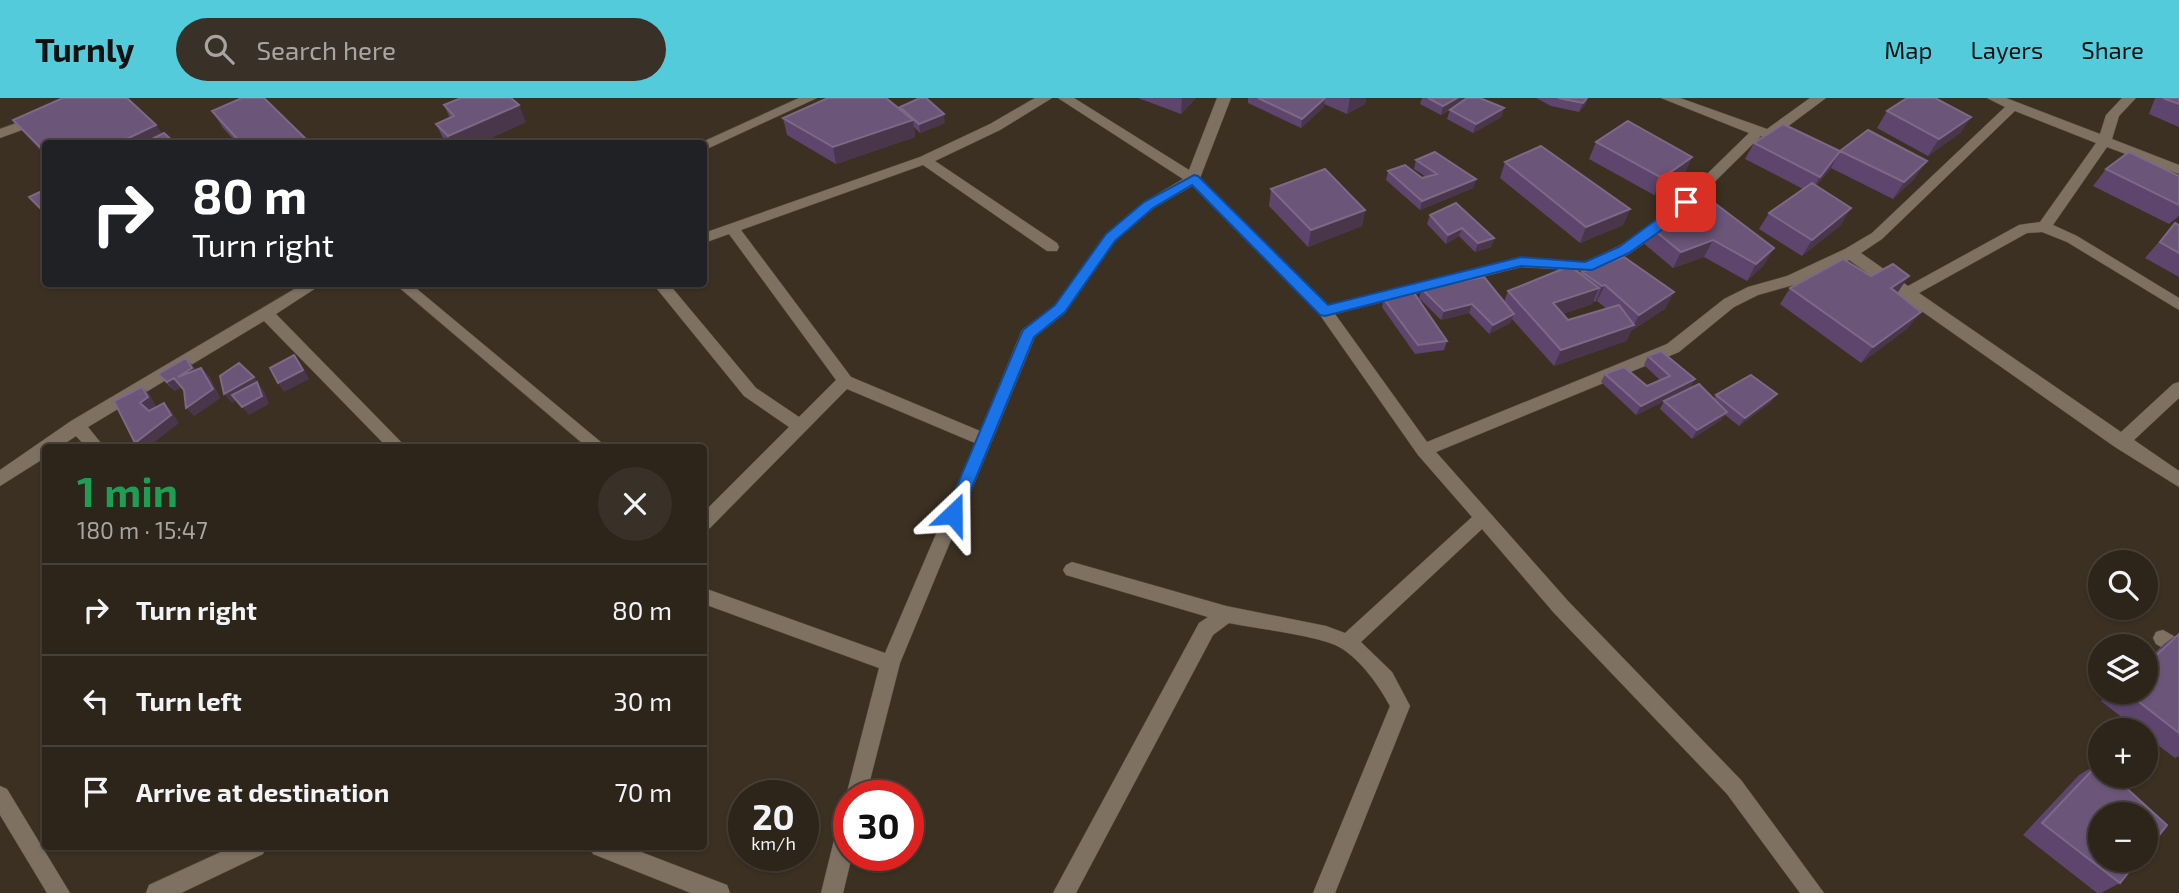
<!DOCTYPE html>
<html lang="en">
<head>
<meta charset="utf-8">
<style>
  body { margin:0; font-family:"Exo 2",sans-serif; background:#393027; color:#f1f3f6; height:100vh; display:flex; flex-direction:column; font-size:26px; white-space:nowrap }
  * { box-sizing:border-box; margin:0 }
  p { font-size:23px; color:#a7a4a2 }
  .icon { flex:none; width:38px; height:38px; fill:none; stroke:currentColor; stroke-width:2; stroke-linecap:round; stroke-linejoin:round }
  .map { position:relative; flex:1; overflow:hidden }
  .panel { position:absolute; left:42px; top:346px; width:665px; height:406px; display:flex; flex-direction:column; background:#2d241a; border-radius:7px; box-shadow:0 2px 5px #0004,0 0 0 2px #484139 }
  .panel>* { flex:none }
  .guide { position:absolute; left:42px; top:42px; width:665px; height:147px; border-radius:7px; box-shadow:0 2px 5px #0004,0 0 0 2px #484139; background:#202124; color:#fff; overflow:hidden }
  .fabs { position:absolute; left:2088px; top:452px; display:grid; gap:14px }
  .fabs a { display:grid; place-items:center; width:70px; height:70px; border-radius:50%; background:#2d241a; box-shadow:0 2px 5px #0004,0 0 0 2px #484139; font-size:35px }
  .speed { position:absolute; left:728px; top:682px; display:flex; gap:14px; font-size:35px; font-weight:700; text-align:center }
  .speed>* { display:grid; place-content:center; width:91px; height:91px; border-radius:50%; background:#2d241a; box-shadow:0 2px 5px #0004,0 0 0 2px #484139; line-height:1 }
  .speed small { font-size:18px; font-weight:400 }
  .speed .limit { border:10px solid #d22; background:#fff; color:#111 }
  .pin { position:absolute; display:grid; place-items:center; width:60px; height:60px; color:#fff; margin:-30px; border-radius:14px; box-shadow:0 4px 10px #0006 }
  .me { position:absolute; width:77px; margin:-38px; rotate:23deg; stroke-linejoin:round; filter:drop-shadow(0 0 5px #0008) }
  .turn { display:flex; align-items:center; gap:24px; height:147px; padding:0 35px; font-size:32px }
  .turn .icon { width:91px; height:91px; stroke-width:2.5 }
  .turn b { display:block; font-size:49px; line-height:60px }
  .round { display:grid; place-items:center; flex:none; width:74px; height:74px; border-radius:37px; background:#393027 }
  .summary { display:flex; align-items:center; justify-content:space-between; height:119px; padding:0 35px }
  h1 { font-size:42px; font-weight:700; line-height:52px; color:#1e9e55 }
  ul { padding:0; list-style:none }
  li { display:flex; align-items:center; gap:21px; height:91px; padding:0 35px; border-top:2px solid #484139 }
  li div { flex:1 }
  li b { display:block; font-size:26px }
  li em { font-style:normal }
  header { display:flex; align-items:center; gap:42px; box-sizing:border-box; height:98px; padding:0 35px; background:#53cbda; color:#111 }
  header strong { font-size:33px }
  nav { display:flex; gap:38px; margin-inline-start:auto; font-size:24px }
  .search { width:490px; height:63px; background:#393027; display:flex; align-items:center; gap:18px; box-sizing:border-box; padding:0 24px; border-radius:38px; color:#a7a4a2; font-size:26px }
  .map>svg:first-child { display:block }
  .lines { fill:none; stroke-linecap:round; stroke-linejoin:round }
  .minor-casing { stroke:#584d42; stroke-width:1 }
  .minor { fill:#7f7161; fill-rule:evenodd }
  .wall { fill:#5d456e; fill-rule:evenodd }
  .shaded-wall { fill:#4a364b }
  .building { fill:#6b5579; stroke:#7d6986; stroke-width:2 }
  .route { fill:#1a73e8; stroke:#114b97; stroke-width:2 }
</style>
</head>
<body>
<header>
<strong>Turnly</strong>
<div class="search"><svg class="icon" aria-label="search" viewBox="0 0 24 24"><circle cx="10" cy="10" r="6"/><path d="M15 15l6 6"/></svg>Search here</div>
<nav><a>Map</a><a>Layers</a><a>Share</a></nav>
</header>
<div class="map">
<svg width="2179" height="795" viewBox="0 0 2179 795">
  <rect width="100%" height="100%" fill="#3c3022"/>
  <g class="lines">
    <g class="minor-casing">
      <path id="minor" d="M799,0H817L709,50L704,51V46H698Z
        M1035,0H1052L1000,32L935,63L1057,145L1059,149L1057,153H1047L923,67L741,132L851,279L980,333L1022,232L1055,207L1106,136L1144,104L1183,81L1058,0H1074L1189,72L1217,0H1231L1200,80L1328,207L1521,159L1585,164L1619,148L1664,118L1749,35L1661,0H1680L1767,31L1810,0H1826L1775,38H1761L1674,124L1629,156L1592,173L1521,169L1335,216L1427,344L1667,246L1724,201L1748,189L1787,178L1845,151L1872,135L2005,9L1987,0H2006L2100,36L2106,17L2122,0H2136L2119,18L2112,41L2179,67V76L2107,49L2053,127L2077,138L2179,200V212L2067,144L2042,134L2027,135L1919,195L2121,334L2173,286L2179,284V300L2134,342L2179,373V389L2115,349L1849,162L1797,186L1758,197L1734,209L1679,254L1436,354L1568,503L1741,682L1824,795H1800L1727,696L1554,515L1482,431L1361,544L1392,574L1410,608L1335,795H1313L1390,608C1379,588 1362,563 1341,550C1323,538 1253,530 1229,525L1213,537L1076,795H1053L1199,525L1208,519L1066,477L1063,472L1066,467L1072,464L1226,508L1326,528L1345,535L1472,419L1418,357L1320,217L1192,88L1154,110L1116,142L1065,215L1035,239L900,565L866,698H849V705L846,698L879,570L704,506V490L885,555L975,345L847,291L710,430L704,432V414L789,329L744,298L653,186H669L756,290L799,319L836,282L729,136L704,145V135L920,59L990,26ZM2015,13L2096,45L2040,124L2019,127L1908,188L1861,155L1882,141Z
        M39,17L44,18V24L0,40V31Z
        M303,186H322L276,216L407,350H388L264,223L88,329L105,350H87L76,338L58,350H46V359L0,388V372L71,323Z
        M395,186H411L608,350H588Z
        M2163,532L2179,541V560L2156,546L2153,540L2156,534Z
        M0,688L7,691L70,795H47L0,717Z
        M849,716V758H852L843,795H821L838,726L842,719Z
        M232,749H266L263,756L181,795H146L149,787Z
        M590,749H628L727,787L730,795H691L593,756Z"/>
    </g>
    <use href="#minor" class="minor"/>
  </g>
  <path class="wall" d="M1138,0H1196L1181,16Z
    M1248,0H1366L1365,6L1347,16L1324,6V9L1301,30L1248,5Z
    M1422,0H1480L1504,10L1501,19L1473,35L1447,21L1450,12L1455,9L1441,17L1420,6Z
    M1536,0H1588L1585,7L1579,14L1551,8Z
    M2155,0H2179V29L2149,16Z
    M444,7L526,24L477,46H448L444,42L436,26L450,20Z
    M900,9L945,25L920,35L914,29L915,39L836,66L787,37L783,20L901,12Z
    M212,13L309,46H238L223,30Z
    M1887,13L1971,19L1960,35L1928,58L1877,30Z
    M13,22L156,27L162,36L46,46V58L27,38Z
    M1596,44L1692,59L1684,76L1654,97L1589,61Z
    M1754,45L1840,53L1915,80L1893,101L1831,70L1816,88L1841,127L1802,158L1759,131L1769,115L1803,91L1745,61Z
    M1416,62L1476,81L1473,90L1420,112L1386,82L1388,73L1422,80L1426,79L1414,71Z
    M1505,64L1630,111L1623,127L1580,145L1500,80Z
    M2106,71L2179,78V118L2169,126L2093,88Z
    M1271,91L1365,112L1362,128L1308,149L1269,108Z
    M1700,94L1764,167L1747,183L1704,159L1673,170L1642,144L1649,128Z
    M1430,117L1494,140L1491,149L1475,154L1459,138L1446,146L1427,126Z
    M2175,125L2179,127V179L2145,160Z
    M1582,174L1666,210L1631,233L1626,243L1554,268L1512,221L1510,225L1489,236L1469,215L1441,222L1419,200L1422,191L1504,204L1508,193L1581,176ZM1593,203L1595,204L1597,203L1607,211L1568,222L1562,216L1592,206Z
    M1790,190L1898,194L1896,195L1908,230L1861,265L1780,206Z
    M1384,201L1447,243L1444,252L1415,256L1382,209Z
    M1648,258L1695,281L1690,290L1636,317L1601,284L1605,276L1647,288L1660,282L1644,267Z
    M194,269L195,272L209,278L220,300L194,318L184,292L181,289L175,293L166,285L158,276Z
    M1716,297L1771,304L1739,328L1725,317L1721,322L1692,341L1660,311L1664,303L1714,301Z
    M2179,535V658L2175,660L2146,638V632H2138L2101,603L2112,593H2146V563L2164,546Z
    M2099,665L2120,785L2101,795H2097L2023,737L2079,677Z"/>
  <path class="shaded-wall" d="M1182,0H1196L1181,16Z
    M1325,0L1324,9L1301,30L1302,21Z
    M1350,0H1366L1365,6L1347,16Z
    M1457,0H1467L1466,2L1441,17L1443,8Z
    M1587,0L1585,7L1579,14L1583,5Z
    M519,7L526,24L477,46H452L448,38Z
    M1504,10L1501,19L1473,35L1476,26Z
    M944,16L945,25L920,35L919,26Z
    M1971,19L1960,35L1928,58L1939,41Z
    M913,22L915,39L836,66L833,49Z
    M156,27L168,44L164,46H116Z
    M1840,53L1831,70L1810,95L1820,79Z
    M1692,59L1684,76L1654,97L1662,80Z
    M1927,63L1915,80L1893,101L1904,84Z
    M1476,81L1473,90L1420,112L1422,103Z
    M1851,110L1841,127L1802,158L1812,142Z
    M1630,111L1623,127L1580,145L1586,129Z
    M1365,112L1362,128L1308,149L1311,132Z
    M1462,130L1459,138L1446,146L1448,137Z
    M1494,140L1491,149L1475,154L1478,145Z
    M1713,142L1704,159L1673,170L1681,154Z
    M1774,150L1764,167L1747,183L1756,166Z
    M1909,178L1898,194L1879,207L1891,190Z
    M1605,187L1597,203L1595,204L1602,188Z
    M1599,190L1592,206L1546,221L1553,205Z
    M1674,194L1666,210L1631,233L1639,217Z
    M1472,206L1469,215L1441,222L1444,213Z
    M1921,214L1908,230L1861,265L1873,249Z
    M1514,216L1510,225L1489,236L1493,227Z
    M1634,227L1626,243L1554,268L1561,252Z
    M294,257L301,266L309,281L284,294L278,285Z
    M186,260L194,269L199,278L178,279Z
    M201,270L209,278L220,300L194,318L186,310Z
    M254,279L264,293L269,306L249,317L242,309L258,289L232,305L224,296Z
    M174,280L181,289L175,293L167,284Z
    M1695,281L1690,290L1636,317L1641,308Z
    M142,289L150,297L156,308L148,313L140,305Z
    M1777,296L1771,304L1739,328L1745,320Z
    M164,305L172,314L179,325L147,350H140L135,345Z
    M1727,314L1721,322L1692,341L1697,332Z"/>
  <path class="building" d="M63,0H127L156,27L116,46H46V55L13,22Z
    M242,0H264L307,42L300,46H242L212,13Z
    M461,0H511L519,7L448,38L436,26L454,18L444,7Z
    M828,0H886L913,22L833,49L783,20Z
    M920,0H926L944,16L919,26L900,9Z
    M1258,0H1325L1302,21Z
    M1428,0H1457L1443,8Z
    M1467,0H1480L1504,10L1476,26L1450,12Z
    M1558,0H1587L1583,5Z
    M1907,0H1935L1971,19L1939,41L1887,13Z
    M2163,0H2179V6Z
    M1628,23L1692,59L1662,80L1596,44Z
    M1783,26L1840,53L1820,79L1754,45Z
    M1868,32L1927,63L1904,84L1840,53Z
    M164,35L176,46H142Z
    M1541,48L1630,111L1586,129L1505,64Z
    M1435,54L1476,81L1422,103L1388,73L1405,67L1422,80L1437,76L1416,62Z
    M2129,54L2179,78V107L2106,71Z
    M1325,71L1365,112L1311,132L1271,91Z
    M1812,85L1851,110L1812,142L1769,115Z
    M46,91V116L29,99Z
    M1700,94L1774,150L1756,166L1713,142L1681,154L1649,128Z
    M1456,105L1494,140L1478,145L1462,130L1448,137L1430,117Z
    M2175,125L2179,127V155L2160,144Z
    M1624,159L1674,194L1639,217L1605,187L1602,188L1582,174Z
    M1843,161L1871,178L1893,166L1909,178L1891,190L1921,214L1873,249L1790,190Z
    M1570,168L1599,190L1553,205L1568,222L1619,207L1634,227L1561,252L1508,193Z
    M1484,179L1514,216L1493,227L1472,206L1444,213L1422,191Z
    M1412,192L1447,243L1418,247L1384,201Z
    M1661,253L1695,281L1641,308L1605,276L1624,269L1647,288L1670,278L1648,258Z
    M294,257L303,272L278,285L270,270Z
    M186,260L192,270L178,279L201,270L213,291L186,310L184,292L174,280L167,284L158,276Z
    M239,265L254,279L224,296L220,278Z
    M1751,277L1777,296L1745,320L1716,297Z
    M257,284L262,298L242,309L232,297Z
    M1699,286L1727,314L1697,332L1664,303Z
    M142,289L148,299L140,305L149,313L164,305L171,317L135,345L114,303Z
    M2179,536V635L2125,593H2146V567Z
    M2099,665L2100,666V677H2112L2167,727L2146,754V716H2100V761H2139L2120,785L2042,725Z"/>
  <path class="route" d="M1194,77L1198,78L1328,207L1521,159L1585,164L1619,149L1686,100L1693,104L1673,124L1629,155L1592,172L1521,168L1325,218L1320,217L1192,87L1153,110L1115,143L1065,214L1034,239L961,416L959,421H948L945,416L1023,232L1055,207L1106,136L1144,104Z"/>
</svg>
<div class="fabs">
<a><svg class="icon" aria-label="search" viewBox="0 0 24 24"><circle cx="10" cy="10" r="6"/><path d="M15 15l6 6"/></svg></a>
<a><svg class="icon" aria-label="layers" viewBox="0 0 24 24"><path d="M12 4l9 5-9 5-9-5zM3 14l9 5 9-5"/></svg></a>
<a>+</a>
<a>−</a>
</div>
<div class="speed"><div>20<small>km/h</small></div><div class="limit">30</div></div>
<div class="pin" style="left:1686px;top:104px;background:#d93025"><svg class="icon" aria-label="arrive" viewBox="0 0 24 24"><path d="M6 21V4h12l-3 4 3 4H6"/></svg></div>
<svg class="me" style="left:953px;top:416px" viewBox="-20 -20 40 40"><path d="M0-17L14 15 0 8-14 15z" fill="#1a73e8" stroke="#fff" stroke-width="4"/></svg>
<div class="guide">
<div class="turn"><svg class="icon" aria-label="right" viewBox="0 0 24 24"><path d="M7 20v-9h11M14 6l5 5-5 5"/></svg><div><b>80 m</b>Turn right</div></div>
</div>
<section class="panel">
<div class="summary"><div><h1>1 min</h1><p>180 m · 15:47</p></div><a class="round"><svg class="icon" aria-label="close" viewBox="0 0 24 24"><path d="M6 6l12 12M18 6L6 18"/></svg></a></div>
<ul>
<li><svg class="icon" aria-label="right" viewBox="0 0 24 24"><path d="M7 20v-9h11M14 6l5 5-5 5"/></svg><div><b>Turn right</b></div><em>80 m</em></li>
<li><svg class="icon" aria-label="left" viewBox="0 0 24 24"><path d="M17 20v-9H6M10 6l-5 5 5 5"/></svg><div><b>Turn left</b></div><em>30 m</em></li>
<li><svg class="icon" aria-label="arrive" viewBox="0 0 24 24"><path d="M6 21V4h12l-3 4 3 4H6"/></svg><div><b>Arrive at destination</b></div><em>70 m</em></li>
</ul>
</section>
</div>
</body>
</html>
